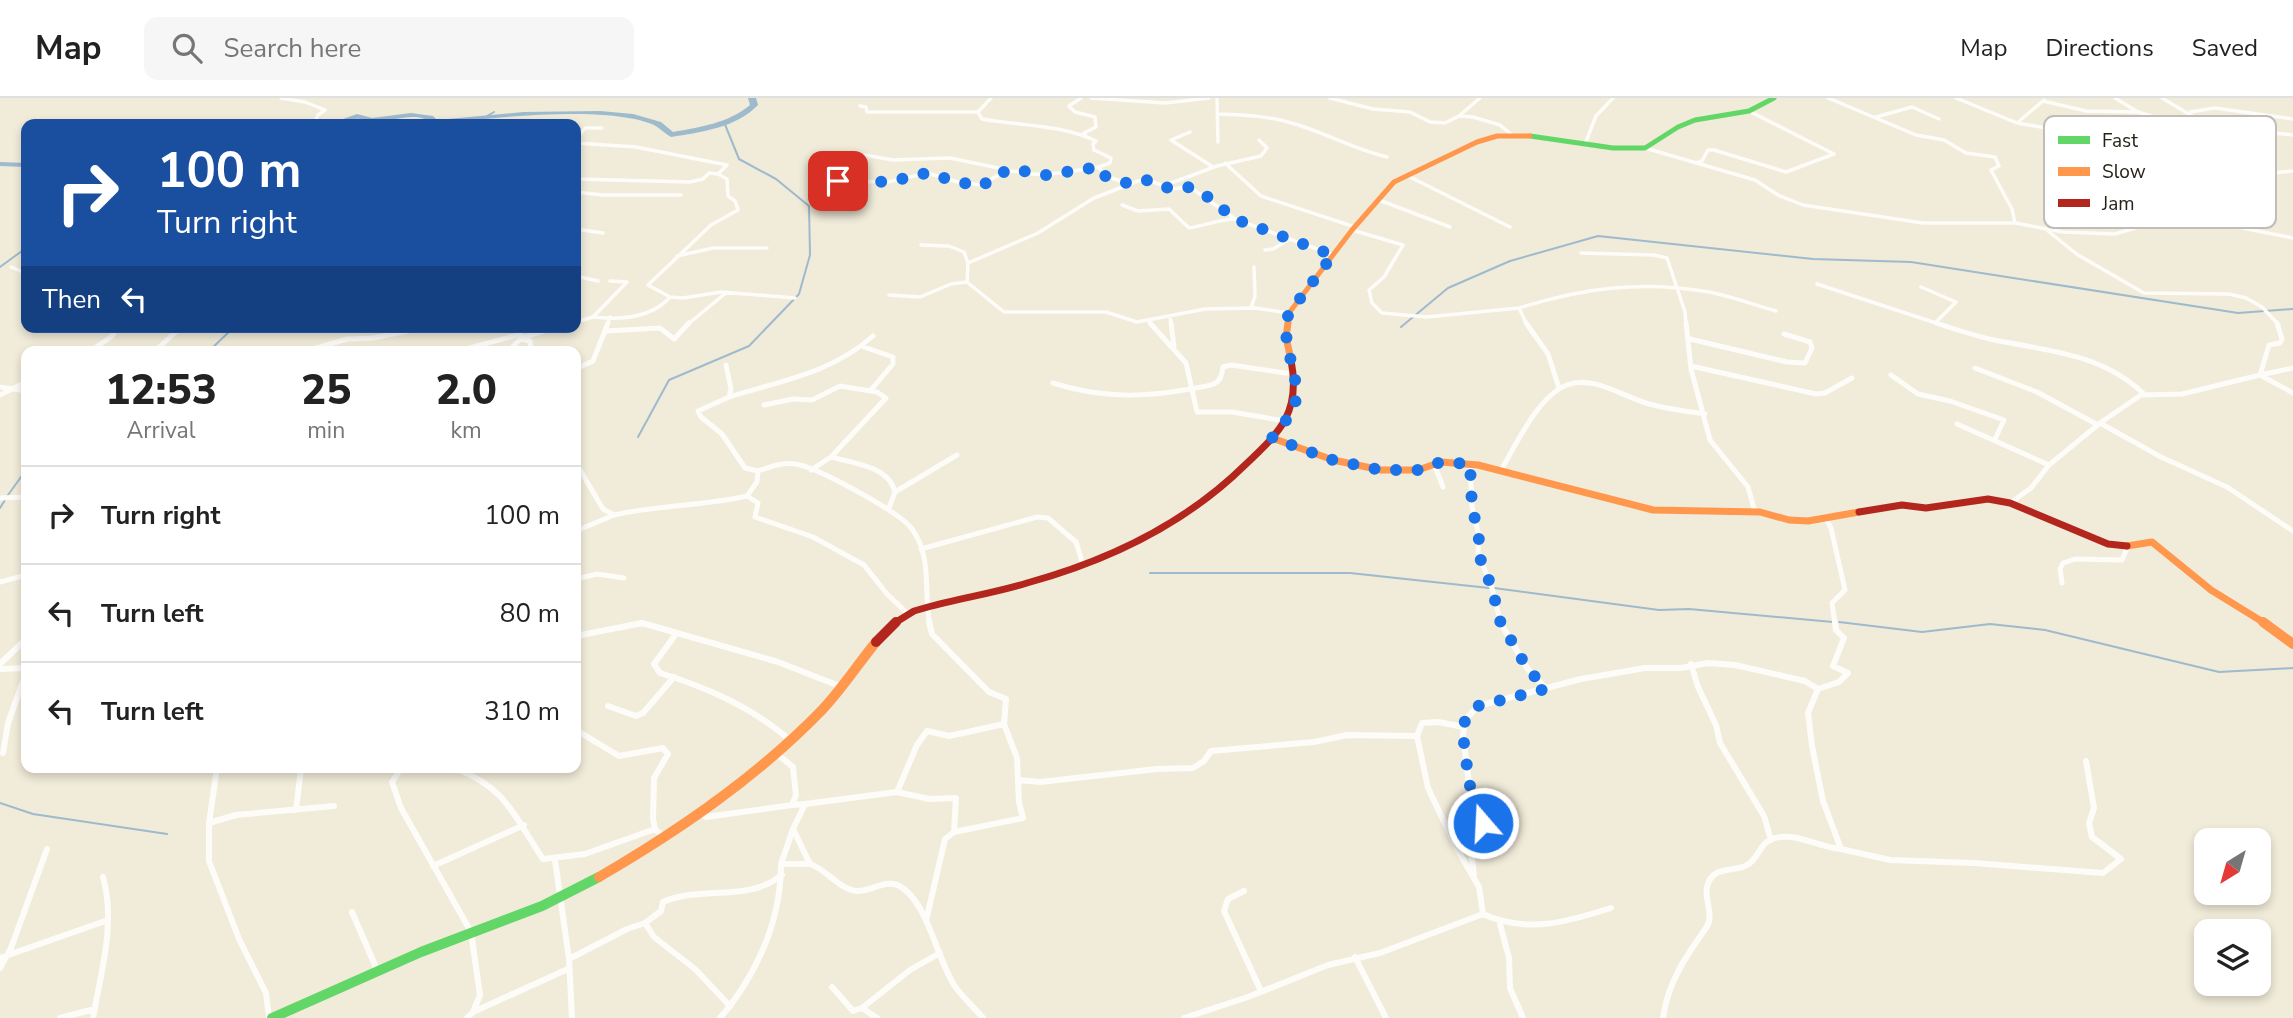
<!DOCTYPE html>
<html lang="en">
<head>
<meta charset="utf-8">
<style>
  body { margin:0; font-family:"Nunito Sans",sans-serif; background:#f6f6f6; color:#222; height:100vh; display:flex; flex-direction:column; font-size:26px; white-space:nowrap }
  * { box-sizing:border-box; margin:0 }
  p { font-size:23px; color:#767676 }
  .icon { flex:none; width:38px; height:38px; fill:none; stroke:currentColor; stroke-width:2; stroke-linecap:round; stroke-linejoin:round }
  .map { position:relative; flex:1; overflow:hidden }
  .sheet { position:absolute; left:21px; top:248px; width:560px; height:427px; display:flex; flex-direction:column; background:#fff; border-radius:14px; box-shadow:0 4px 10px #0003 }
  .sheet>* { flex:none }
  .hud { position:absolute; left:21px; top:21px; width:560px; height:214px; border-radius:14px; box-shadow:0 4px 10px #0003; background:#1a4fa0; color:#fff; overflow:hidden }
  .needle { width:46px; rotate:217deg }
  .buttons { position:absolute; left:2194px; top:730px; display:grid; gap:14px }
  .buttons a { display:grid; place-items:center; width:77px; height:77px; border-radius:14px; background:#fff; box-shadow:0 4px 10px #0003; font-size:35px }
  .pin { position:absolute; display:grid; place-items:center; width:60px; height:60px; color:#fff; margin:-30px; border-radius:14px; box-shadow:0 4px 10px #0006 }
  .me { position:absolute; width:77px; margin:-38px; rotate:341deg; stroke-linejoin:round; filter:drop-shadow(0 0 5px #0008) }
  .turn { display:flex; align-items:center; gap:24px; height:147px; padding:0 21px; font-size:32px }
  .turn .icon { width:91px; height:91px; stroke-width:2.5 }
  .turn b { display:block; font-size:49px; line-height:60px }
  .then { display:flex; align-items:center; height:66px; padding:0 21px; background:#0003; gap:14px; font-size:26px }
  .eta { display:flex; justify-content:space-evenly; align-items:center; height:119px; text-align:center }
  .eta b { font-size:42px; font-weight:800; line-height:49px }
  ul { padding:0; list-style:none }
  li { display:flex; align-items:center; gap:21px; height:98px; padding:0 21px; border-top:2px solid #e0e0e0 }
  li div { flex:1 }
  li b { display:block; font-size:26px }
  li em { font-style:normal }
  header { display:flex; align-items:center; gap:42px; box-sizing:border-box; height:98px; padding:0 35px; background:#fff; border-bottom:2px solid #e0e0e0 }
  header strong { font-size:33px }
  nav { display:flex; gap:38px; margin-inline-start:auto; font-size:24px }
  .search { width:490px; height:63px; background:#f6f6f6; display:flex; align-items:center; gap:18px; box-sizing:border-box; padding:0 24px; border-radius:14px; color:#767676; font-size:26px }
  .map>svg:first-child { display:block }
  .lines { fill:none; stroke-linecap:round; stroke-linejoin:round }
  .stream { stroke:#9ebacd; stroke-width:2 }
  .river { fill:#9ebacd; fill-rule:evenodd }
  .street-far2 { stroke:#fdfcf9; stroke-width:3.5 }
  .street-far1 { stroke:#fdfcf9; stroke-width:5 }
  .street { stroke:#fdfcf9; stroke-width:6 }
  .fast-far1 { stroke:#63d668; stroke-width:5 }
  .fast { stroke:#63d668; stroke-width:10 }
  .slow-far2 { stroke:#ff974d; stroke-width:5 }
  .slow-far1 { stroke:#ff974d; stroke-width:7 }
  .slow { stroke:#ff974d; stroke-width:10 }
  .jam-far1 { stroke:#b3261e; stroke-width:7 }
  .jam { stroke:#b3261e; stroke-width:10 }
  .route { stroke:#1a73e8; stroke-width:12; stroke-dasharray:0 21.6 }
  .key { fill:#fff; stroke:#bebdb9; stroke-width:2 }
  .key-label { font-size:19px; fill:#262216 }
</style>
</head>
<body>
<header>
<strong>Map</strong>
<div class="search"><svg class="icon" aria-label="search" viewBox="0 0 24 24"><circle cx="10" cy="10" r="6"/><path d="M15 15l6 6"/></svg>Search here</div>
<nav><a>Map</a><a>Directions</a><a>Saved</a></nav>
</header>
<div class="map">
<svg width="2293" height="920" viewBox="0 0 2293 920">
  <rect width="100%" height="100%" fill="#f1ebd9"/>
  <g class="lines">
    <path class="stream" d="M473,26L494,14
      M0,169L26,150
      M1401,229L1448,190L1510,163L1598,138L1813,161L1911,164L2238,215L2293,211
      M208,254L234,229
      M638,339L669,282L749,248L799,196L810,157L809,108L776,81L739,61L724,24
      M8,397L26,372
      M0,410L5,402
      M1150,475H1350L1489,490
      M1494,490L1659,512L1689,511L1833,524
      M1839,524L1922,534L1990,526L2045,532L2219,574L2293,570
      M0,705L33,716L167,736"/>
    <path class="river" d="M748,0H756L758,7C736,30 701,34 671,39C665,36 660,30 654,27C609,7 492,19 442,26H432C417,11 391,25 372,24C367,24 362,20 356,21C347,22 339,26 329,26L357,16L372,20L411,15L433,18L437,22L523,14L600,13L633,16L661,24L673,34C700,29 729,25 750,7Z
      M0,64L26,65V69L0,68Z"/>
    <path class="street-far2" d="M281,0L305,4L325,12L318,17L314,26
      M991,0L978,14L982,21C1020,28 1061,26 1096,43L1093,46L1094,52L1111,60L1110,65L1099,69L1105,78L1130,86
      M1081,0L1069,8L1075,14L1095,19L1096,29L1084,35L1086,38
      M1091,0L1165,5L1209,0
      M1217,0L1218,44
      M1330,0L1373,11L1410,14L1430,24L1445,25L1459,18L1473,19L1500,27L1512,37
      M1828,0L1916,37L1944,42L1966,55L1995,59L1999,68L1991,72L2012,111L2015,125
      M1956,0L2017,25L2070,34L2133,38L2152,43
      M2115,0L2138,14L2173,25
      M2043,3L2086,13L2138,14
      M860,8L866,9L867,14H978
      M2190,14L2215,10L2293,21
      M1219,16C1245,17 1270,18 1295,26C1326,35 1355,52 1387,59
      M1459,18L1480,0
      M1876,19L1912,9L1939,21
      M2017,25L2044,2
      M2192,29C2226,33 2259,33 2293,37
      M1190,34L1171,42L1213,69
      M576,42L585,30H602
      M576,45L636,49L727,67L718,76L727,81L728,98L735,103L738,112L711,127L648,187L670,199C651,221 620,222 593,219
      M1585,46L1596,18L1613,0
      M1645,50L1755,82L1778,97L1803,107L1923,125H2015L2063,134L2115,136L2152,125L2227,127L2293,140
      M853,55L893,62L950,60L1008,72
      M1225,65L1261,98L1355,129
      M1696,65L1702,63L1708,52H1714L1786,74L1834,56L1749,13
      M1406,77L1510,129
      M576,81L690,84L703,81L709,75L718,76
      M838,83L888,84L927,75L958,84L982,87C1020,61 1015,80 1050,76C1066,75 1083,71 1099,69
      M1163,88L1217,68L1261,58L1267,50L1259,42
      M576,94L602,97H681
      M1379,102L1450,129
      M1122,107L1138,113L1169,111L1189,130C1205,128 1219,121 1235,121L1333,157
      M2152,125L2138,96L2145,93L2124,66L2153,62L2142,54L2143,49L2151,47L2152,43L2176,38L2173,25L2198,26L2199,22L2162,0
      M2227,127L2219,115L2222,104L2230,98L2229,87L2254,77L2293,73
      M576,131L603,135
      M1352,132L1403,147L1384,179L1369,192L1372,205L1382,215L1427,219L1519,210
      M2048,133L2078,157L2144,195L2229,196L2246,200L2262,209L2279,227
      M921,147L949,148L964,154L968,165L967,184L1004,214H1106L1137,224L1205,211L1255,210L1289,215
      M1265,152L1273,151L1288,142
      M1581,155L1654,157L1667,160L1685,214L1686,227
      M677,158L713,150H767
      M968,165L1038,135L1094,100L1138,83L1148,82L1172,91L1190,89L1235,121
      M11,169L23,174L26,182
      M576,178L598,183
      M1817,186L1942,227
      M1921,189L1956,204L1936,224
      M889,197L920,199L951,186L967,184
      M670,199L683,200L721,194L795,200
      M1251,210L1255,198L1254,169
      M1170,218L1171,227
      M1149,223L1151,227
      M576,224L593,219L627,184L610,183
      M607,227L610,219
      M687,227L727,194
      M1527,227L1519,210C1583,190 1642,182 1709,194C1731,198 1754,207 1776,213"/>
    <path class="street-far1" d="M1150,225L1186,265L1197,314H1232L1285,323
      M1171,225L1174,248
      M1526,225L1548,256L1559,290
      M1686,225L1691,271L1710,342L1748,389L1755,414
      M1936,225C1957,232 1978,239 1999,243C2052,253 2103,257 2144,296
      M2277,225L2282,241L2280,245L2269,247L2260,277L2293,270
      M606,233L660,230L674,241L689,225
      M521,240L556,229
      M521,241L530,243L531,254
      M1690,241L1787,264L1805,265L1812,250L1810,244L1784,236
      M864,249L893,259V266L870,293
      M223,252L313,251L347,241L373,240L428,229
      M89,254L112,238L118,229
      M154,254L181,229
      M455,254L521,236
      M508,254L521,240V229
      M726,267L731,291L729,299L698,313L701,319L722,336L745,370L758,373
      M1691,268L1816,296L1825,295L1852,280
      M1975,270L2037,294L2098,327
      M576,271L593,263L608,225
      M1891,277L1918,296L1950,303L2004,322L1995,341
      M1053,285C1099,300 1143,300 1190,291C1198,289 1211,289 1217,284C1222,280 1222,274 1223,269L1231,267L1293,276
      M0,289L26,293
      M0,297L26,284
      M729,299C780,283 832,275 873,238
      M764,307L793,301L812,302L840,288L877,294L886,300L831,359
      M2100,325L2161,359L2227,389L2293,433
      M1957,326L2049,367L2031,390L2010,405
      M576,365L603,411L614,417C658,407 703,408 747,398L757,384L758,373C772,368 785,363 800,367C821,372 900,414 912,431C933,460 923,494 930,526
      M1470,366L1472,409L1479,438L1478,455L1492,490L1501,526
      M1430,367L1436,371L1443,389
      M2049,367L2100,325L2141,297L2182,296L2260,277L2293,295
      M811,372L831,359C852,365 889,368 895,394
      M1501,372C1516,347 1538,298 1567,287C1593,277 1622,298 1646,305C1665,311 1685,313 1705,316
      M747,398L758,405L755,419L813,439L864,467L887,496L908,516
      M0,400L26,399
      M889,410L895,394L957,357
      M1826,421L1831,430L1845,492L1832,505L1835,526
      M576,433L614,417
      M921,451L1037,419L1048,420L1076,444L1083,467
      M576,481L597,476L624,480
      M0,484L26,477
      M2062,485L2060,471L2063,465L2075,461L2122,462L2128,448
      M639,526H644"/>
    <path class="street" d="M1500,524L1527,570L1546,591
      M676,536L654,566L660,575C708,590 752,609 790,642
      M576,538L642,525L778,564L842,589
      M0,566L26,541
      M1691,566L1698,589L1716,627L1720,645L1764,718L1771,742
      M0,571L26,570
      M608,608L636,618L643,615L674,579
      M576,632L619,658L663,650L668,656L654,680L653,721L655,731L663,739
      M3,655L8,625L26,575
      M776,655L793,669L796,697L792,707L805,706L793,731L810,766C826,771 840,792 857,793C873,793 889,778 904,791C928,809 938,862 954,887C962,899 974,909 983,920
      M217,670L209,725V763L239,841L266,895L269,920
      M401,670L392,684L401,710L471,834L480,897L473,914L467,920
      M455,670C508,691 513,717 543,761L585,756L655,731
      M1018,682L1040,684L1157,671L1193,670L1204,663L1211,653L1314,644L1347,637L1417,638
      M897,694L929,701L956,700L954,734L1023,720L1019,704L1017,660L1004,626L1006,601L989,594L932,536L929,524
      M805,706L897,694L917,647L927,633L949,638L1004,626
      M296,712L301,671
      M698,714L706,719L792,707
      M209,725L236,717L334,708
      M1841,751L1890,762L1974,765L2103,775L2121,761L2092,739L2089,725L2094,710L2086,663
      M555,762L569,861L572,920
      M781,766L793,731
      M433,768L524,727
      M1474,777L1471,754L1482,734L1483,725L1469,685L1463,637L1465,622L1478,608L1581,581L1645,570H1681L1708,565L1735,567L1805,583L1818,591
      M1244,793L1228,801L1224,813L1261,893
      M352,814L378,874
      M1483,816C1527,836 1567,824 1611,810
      M926,823L945,741L954,734
      M645,825L661,813L663,804C702,787 747,805 782,777
      M1500,826L1509,860L1510,890L1523,920
      M1355,859L1386,920
      M0,860L108,822
      M569,861L627,831L645,825L654,839L695,871L730,908C761,866 781,819 781,766H809
      M0,870L11,850L47,751
      M832,889L853,913L862,910L877,920
      M862,910L910,872L940,855
      M473,914L568,871
      M60,920L95,911
      M93,920C101,873 116,826 103,779
      M720,920L730,908
      M1184,920L1248,899L1328,867L1380,855L1483,816L1479,789L1456,749L1428,690L1417,638L1422,625L1438,624L1464,629
      M1663,920C1668,884 1686,858 1706,830C1716,816 1701,798 1709,783C1717,768 1735,774 1747,767C1757,762 1759,749 1768,743C1790,730 1819,750 1841,751L1823,703L1812,648L1808,615L1818,591L1839,584L1848,575L1833,568L1844,540L1836,532L1835,524"/>
    <path class="fast-far1" d="M1530,38L1613,50H1645L1678,29L1695,22L1749,13L1774,0"/>
    <path class="fast" d="M272,920L421,854L542,808L599,779"/>
    <path class="slow-far2" d="M1288,227L1289,215L1352,132L1394,84L1477,44L1497,38H1530"/>
    <path class="slow-far1" d="M1288,225L1286,239L1291,262
      M1272,340L1333,362L1381,372H1418L1441,364L1478,367L1653,412L1760,414L1789,422L1808,423L1859,414
      M2127,448L2152,444L2211,492L2266,526"/>
    <path class="slow" d="M2263,524L2293,546
      M599,779C680,732 757,679 822,612C842,591 858,566 876,544"/>
    <path class="jam-far1" d="M1859,414L1902,407L1926,410L1988,401L2010,405L2108,446L2127,448
      M893,526L914,513L928,509C961,500 994,495 1027,485C1107,463 1185,426 1245,367C1281,333 1301,314 1291,262"/>
    <path class="jam" d="M876,544L896,524"/>
  </g>
  <g class="lines">
    <path class="route" d="M838,83L888,84L927,75L958,84L982,88L998,76L1013,71L1046,77L1099,69L1105,78L1130,86L1148,82L1171,91L1190,89L1208,99L1235,121L1333,157L1289,215C1277,247 1307,286 1292,313C1287,323 1278,331 1272,340L1333,362L1381,372H1418L1441,364L1470,366L1472,409L1479,438L1478,455L1492,490L1500,523L1527,570L1546,591L1478,608L1465,622L1463,637L1469,685L1483,725"/>
  </g>
  <rect x="2044" y="18" width="232" height="112" rx="10" class="key"/>
  <rect x="2058" y="38" width="32" height="8" fill="#63d668"/>
  <rect x="2058" y="69" width="32" height="9" fill="#ff974d"/>
  <rect x="2058" y="101" width="32" height="8" fill="#b3261e"/>
  <g class="key-label">
    <text x="2102" y="49">Fast</text>
    <text x="2102" y="80">Slow</text>
    <text x="2102" y="112">Jam</text>
  </g>
</svg>
<div class="buttons">
<a><svg class="needle" viewBox="-14 -14 28 28"><path d="M0-13l5 13h-10z" fill="#e53935"/><path d="M0 13l5-13h-10z" fill="#767676"/></svg></a>
<a><svg class="icon" aria-label="layers" viewBox="0 0 24 24"><path d="M12 4l9 5-9 5-9-5zM3 14l9 5 9-5"/></svg></a>
</div>
<div class="pin" style="left:838px;top:83px;background:#d93025"><svg class="icon" aria-label="arrive" viewBox="0 0 24 24"><path d="M6 21V4h12l-3 4 3 4H6"/></svg></div>
<svg class="me" style="left:1483px;top:725px" viewBox="-20 -20 40 40"><circle r="17" fill="#1a73e8" stroke="#fff" stroke-width="3"/><path d="M0-11L8 9 0 5-8 9z" fill="#fff"/></svg>
<div class="hud">
<div class="turn"><svg class="icon" aria-label="right" viewBox="0 0 24 24"><path d="M7 20v-9h11M14 6l5 5-5 5"/></svg><div><b>100 m</b>Turn right</div></div>
<div class="then">Then<svg class="icon" aria-label="left" viewBox="0 0 24 24"><path d="M17 20v-9H6M10 6l-5 5 5 5"/></svg></div>
</div>
<section class="sheet">
<div class="eta">
<div><b>12:53</b><p>Arrival</p></div>
<div><b>25</b><p>min</p></div>
<div><b>2.0</b><p>km</p></div>
</div>
<ul>
<li><svg class="icon" aria-label="right" viewBox="0 0 24 24"><path d="M7 20v-9h11M14 6l5 5-5 5"/></svg><div><b>Turn right</b></div><em>100 m</em></li>
<li><svg class="icon" aria-label="left" viewBox="0 0 24 24"><path d="M17 20v-9H6M10 6l-5 5 5 5"/></svg><div><b>Turn left</b></div><em>80 m</em></li>
<li><svg class="icon" aria-label="left" viewBox="0 0 24 24"><path d="M17 20v-9H6M10 6l-5 5 5 5"/></svg><div><b>Turn left</b></div><em>310 m</em></li>
</ul>
</section>
</div>
</body>
</html>
